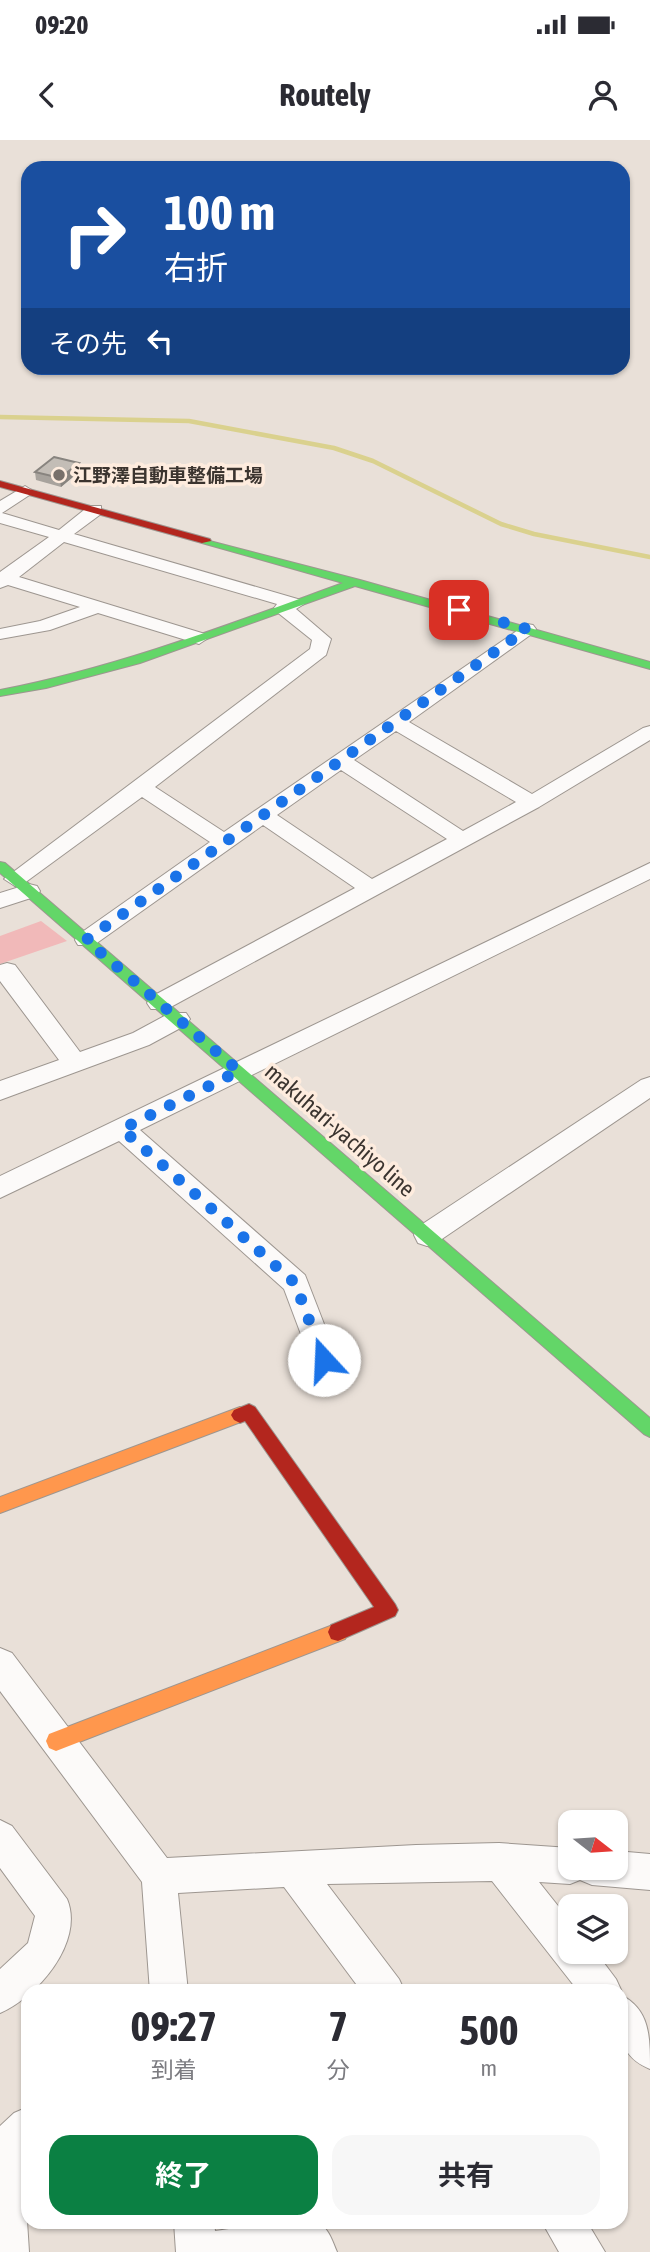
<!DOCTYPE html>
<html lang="ja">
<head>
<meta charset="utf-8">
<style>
  body { margin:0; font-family:"Asap Condensed","Noto Sans JP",sans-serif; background:#f7f7f7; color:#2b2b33; height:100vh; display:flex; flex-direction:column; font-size:26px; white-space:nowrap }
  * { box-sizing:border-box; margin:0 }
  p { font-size:23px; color:#7c7c81 }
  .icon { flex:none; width:38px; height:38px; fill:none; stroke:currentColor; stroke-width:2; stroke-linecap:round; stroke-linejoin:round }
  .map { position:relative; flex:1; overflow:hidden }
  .panel { position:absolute; left:21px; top:1844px; width:607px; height:245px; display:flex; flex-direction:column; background:#fff; border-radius:21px; box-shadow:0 2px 5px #0004 }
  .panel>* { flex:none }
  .guide { position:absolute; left:21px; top:21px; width:609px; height:214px; border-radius:21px; box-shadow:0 2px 5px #0004; background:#1a4fa0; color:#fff; overflow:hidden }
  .needle { width:46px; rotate:107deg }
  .controls { position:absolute; left:558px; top:1670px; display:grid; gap:14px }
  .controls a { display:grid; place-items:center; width:70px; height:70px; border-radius:14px; background:#fff; box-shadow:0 2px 5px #0004; font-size:35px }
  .pin { position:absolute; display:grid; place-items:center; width:60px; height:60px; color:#fff; margin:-30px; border-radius:14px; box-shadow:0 4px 10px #0006 }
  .me { position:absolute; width:77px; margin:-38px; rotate:340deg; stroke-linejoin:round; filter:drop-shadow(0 0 5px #0008) }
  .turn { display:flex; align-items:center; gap:24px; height:147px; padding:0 28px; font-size:32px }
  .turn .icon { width:91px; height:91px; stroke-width:2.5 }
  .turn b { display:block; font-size:49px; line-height:60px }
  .then { display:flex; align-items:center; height:66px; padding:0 28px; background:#0003; gap:14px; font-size:26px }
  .eta { display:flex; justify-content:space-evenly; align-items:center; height:119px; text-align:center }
  .eta b { font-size:42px; font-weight:700; line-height:49px }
  .cta { display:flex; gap:14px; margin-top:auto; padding:14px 28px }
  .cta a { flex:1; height:80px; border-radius:21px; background:#0b8043; color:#fff; font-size:28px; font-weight:700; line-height:80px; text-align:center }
  .cta a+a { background:#f7f7f7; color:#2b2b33 }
  .status { display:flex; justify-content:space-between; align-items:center; height:49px; padding:0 35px; background:#fff; direction:ltr }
  .status svg { height:19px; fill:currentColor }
  header { display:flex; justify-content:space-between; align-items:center; height:91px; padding:0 28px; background:#fff; font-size:32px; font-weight:700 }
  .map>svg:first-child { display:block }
  .green { fill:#f1b9b9 }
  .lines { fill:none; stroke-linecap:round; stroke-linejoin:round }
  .stream { stroke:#dad18e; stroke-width:4.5 }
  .street-casing { stroke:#9d9690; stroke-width:2 }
  .fast-casing { stroke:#9d9690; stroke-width:2 }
  .slow-casing { stroke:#9d9690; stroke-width:2 }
  .jam-casing { stroke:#9d9690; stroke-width:2 }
  .street { fill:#fcfaf9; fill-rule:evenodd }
  .fast { fill:#63d668; fill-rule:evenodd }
  .slow { fill:#ff974d; fill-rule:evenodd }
  .jam { fill:#b3261e; fill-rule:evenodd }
  .wall { fill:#a8a39d }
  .shaded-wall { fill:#88847f }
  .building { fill:#c3bdb6; stroke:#88847f; stroke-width:2 }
  .route { stroke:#1a73e8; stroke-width:12; stroke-dasharray:0 21.6 }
  .poi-dot { fill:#78706a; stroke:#feecde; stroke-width:2.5 }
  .labels { text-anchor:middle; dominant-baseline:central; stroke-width:7; stroke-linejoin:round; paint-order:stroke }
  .far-poi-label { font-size:19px; font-weight:bold; fill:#3b342f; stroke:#feecde; text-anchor:start }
  .street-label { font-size:23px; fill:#3b342f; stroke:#feecde }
</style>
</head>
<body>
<div class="status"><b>09:20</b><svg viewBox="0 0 49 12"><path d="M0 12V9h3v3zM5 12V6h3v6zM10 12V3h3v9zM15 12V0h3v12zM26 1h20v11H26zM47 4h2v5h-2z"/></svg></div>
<header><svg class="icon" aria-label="back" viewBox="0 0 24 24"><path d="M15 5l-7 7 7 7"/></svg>Routely<svg class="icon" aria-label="person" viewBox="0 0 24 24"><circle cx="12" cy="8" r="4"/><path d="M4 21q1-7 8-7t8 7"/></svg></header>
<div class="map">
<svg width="650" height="2112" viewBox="0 0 650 2112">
  <rect width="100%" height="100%" fill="#e9e0d8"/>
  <path class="green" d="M41,781L67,801L0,824V796Z"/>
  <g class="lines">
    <path class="stream" d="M0,277L189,281L334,308L373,321L501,384L534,394L650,417"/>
    <g class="street-casing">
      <path id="street" d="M25,346L33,351L31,354L2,373L59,390L89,366H101V374L74,394L301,460L304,464L296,469L331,499L326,515L155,647L224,692L527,484L533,485L536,489L533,493L409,582L532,654L643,588L650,586V600L539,667L167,869H151L147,863L151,857L355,748L263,685L94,805H78L75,800L78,795L210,702L142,657L23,744L15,746L4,739L310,509L312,500L277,472L274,468L277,464L64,402L19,437L205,494L208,498L199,504L98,473L50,490L0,499V489L40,481L80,467L8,445L0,448V432L49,397L0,383V361ZM396,591L516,662L463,691L354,620ZM341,630L447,699L372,739L277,675Z
        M650,723V739L140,990L305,1135L338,1220L334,1229L324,1232L314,1229L284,1149L119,1001L0,1058V1036Z
        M29,744L37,746L40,751L37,756L0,768V753Z
        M7,823L15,825L80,912L133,893L170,873H186L190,879L186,885L149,905L0,960V941L59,920L0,841V825Z
        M650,937V958L436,1103L427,1106L418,1103L414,1095L418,1087L641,940Z
        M0,1508L12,1513L167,1718L416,1705L499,1703L570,1708V1727H616V1711L650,1714V1750L592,1745L580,1740L570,1744L539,1742L570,1781V1811H595L616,1839L622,1852L621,1853L579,1852L492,1741L327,1744L399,1839L405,1852H362L284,1747L178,1753L188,1852H150L142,1742L0,1551Z
        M0,1680L12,1686L67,1759C85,1802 37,1857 0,1873V1829L28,1803L35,1776L0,1728Z
        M621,1855C650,1870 650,1896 650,1929C614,1914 621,1888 621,1855Z
        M28,1967V2014L23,2018L29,2112H0V1986L14,1973Z
        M174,2082H214L215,2091C236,2088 304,2076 320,2084C329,2089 333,2103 337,2112H176Z
        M542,2082H587L605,2112H559Z"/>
    </g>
    <g class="fast-casing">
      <path id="fast" d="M202,399L360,440L650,522V529L355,446L140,523L46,548L0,556V550C119,527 230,484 343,443L202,403Z
        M0,722L5,723L650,1278V1297L644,1294L0,733Z"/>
    </g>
    <g class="slow-casing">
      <path id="slow" d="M240,1267L246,1270L249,1275L246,1280L0,1373V1357Z
        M338,1483L345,1485L348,1492L345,1499L56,1611L49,1608L46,1601L49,1594Z"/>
    </g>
    <g class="jam-casing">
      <path id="jam" d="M0,341L210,399L211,401L202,403L0,347Z
        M249,1264L255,1267L395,1464L398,1470L395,1476L338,1501L331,1499L328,1492L331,1485L374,1467L245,1281L240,1283L234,1280L231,1275L234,1270Z"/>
    </g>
    <use href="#street" class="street"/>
    <use href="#fast" class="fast"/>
    <use href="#slow" class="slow"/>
    <use href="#jam" class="jam"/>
  </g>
  <path class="wall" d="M80,331L61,347L36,340L35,332Z"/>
  <path class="shaded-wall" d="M79,323L80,331L61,347L60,338Z"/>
  <path class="building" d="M54,317L79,323L60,338L35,332Z"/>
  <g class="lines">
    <path class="route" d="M324,1220L295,1143L122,989L239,931L86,800L527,489L459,470"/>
  </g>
  <circle class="poi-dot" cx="59" cy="335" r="7"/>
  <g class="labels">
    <g class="far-poi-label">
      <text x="73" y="335">江野澤自動車整備工場</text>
    </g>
    <g class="street-label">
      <text transform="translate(340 990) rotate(41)">makuhari-yachiyo line</text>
    </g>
  </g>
</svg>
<div class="controls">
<a><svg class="needle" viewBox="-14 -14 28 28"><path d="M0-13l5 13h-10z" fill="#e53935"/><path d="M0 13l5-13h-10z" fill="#7c7c81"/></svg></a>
<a><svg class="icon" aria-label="layers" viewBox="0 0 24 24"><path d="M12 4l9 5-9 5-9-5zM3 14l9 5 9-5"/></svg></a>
</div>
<div class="pin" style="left:459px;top:470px;background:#d93025"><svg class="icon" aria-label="arrive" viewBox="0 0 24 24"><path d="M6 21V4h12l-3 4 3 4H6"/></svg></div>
<svg class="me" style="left:324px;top:1220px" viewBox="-20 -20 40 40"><circle r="19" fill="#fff"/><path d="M0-13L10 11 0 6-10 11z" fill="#1a73e8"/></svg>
<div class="guide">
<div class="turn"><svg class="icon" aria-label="right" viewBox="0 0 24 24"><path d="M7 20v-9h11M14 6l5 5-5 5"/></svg><div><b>100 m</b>右折</div></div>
<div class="then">その先<svg class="icon" aria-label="left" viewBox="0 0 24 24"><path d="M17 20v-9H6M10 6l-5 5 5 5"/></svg></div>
</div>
<section class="panel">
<div class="eta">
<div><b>09:27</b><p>到着</p></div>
<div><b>7</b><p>分</p></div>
<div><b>500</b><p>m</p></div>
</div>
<div class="cta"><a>終了</a><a>共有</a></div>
</section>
</div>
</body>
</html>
